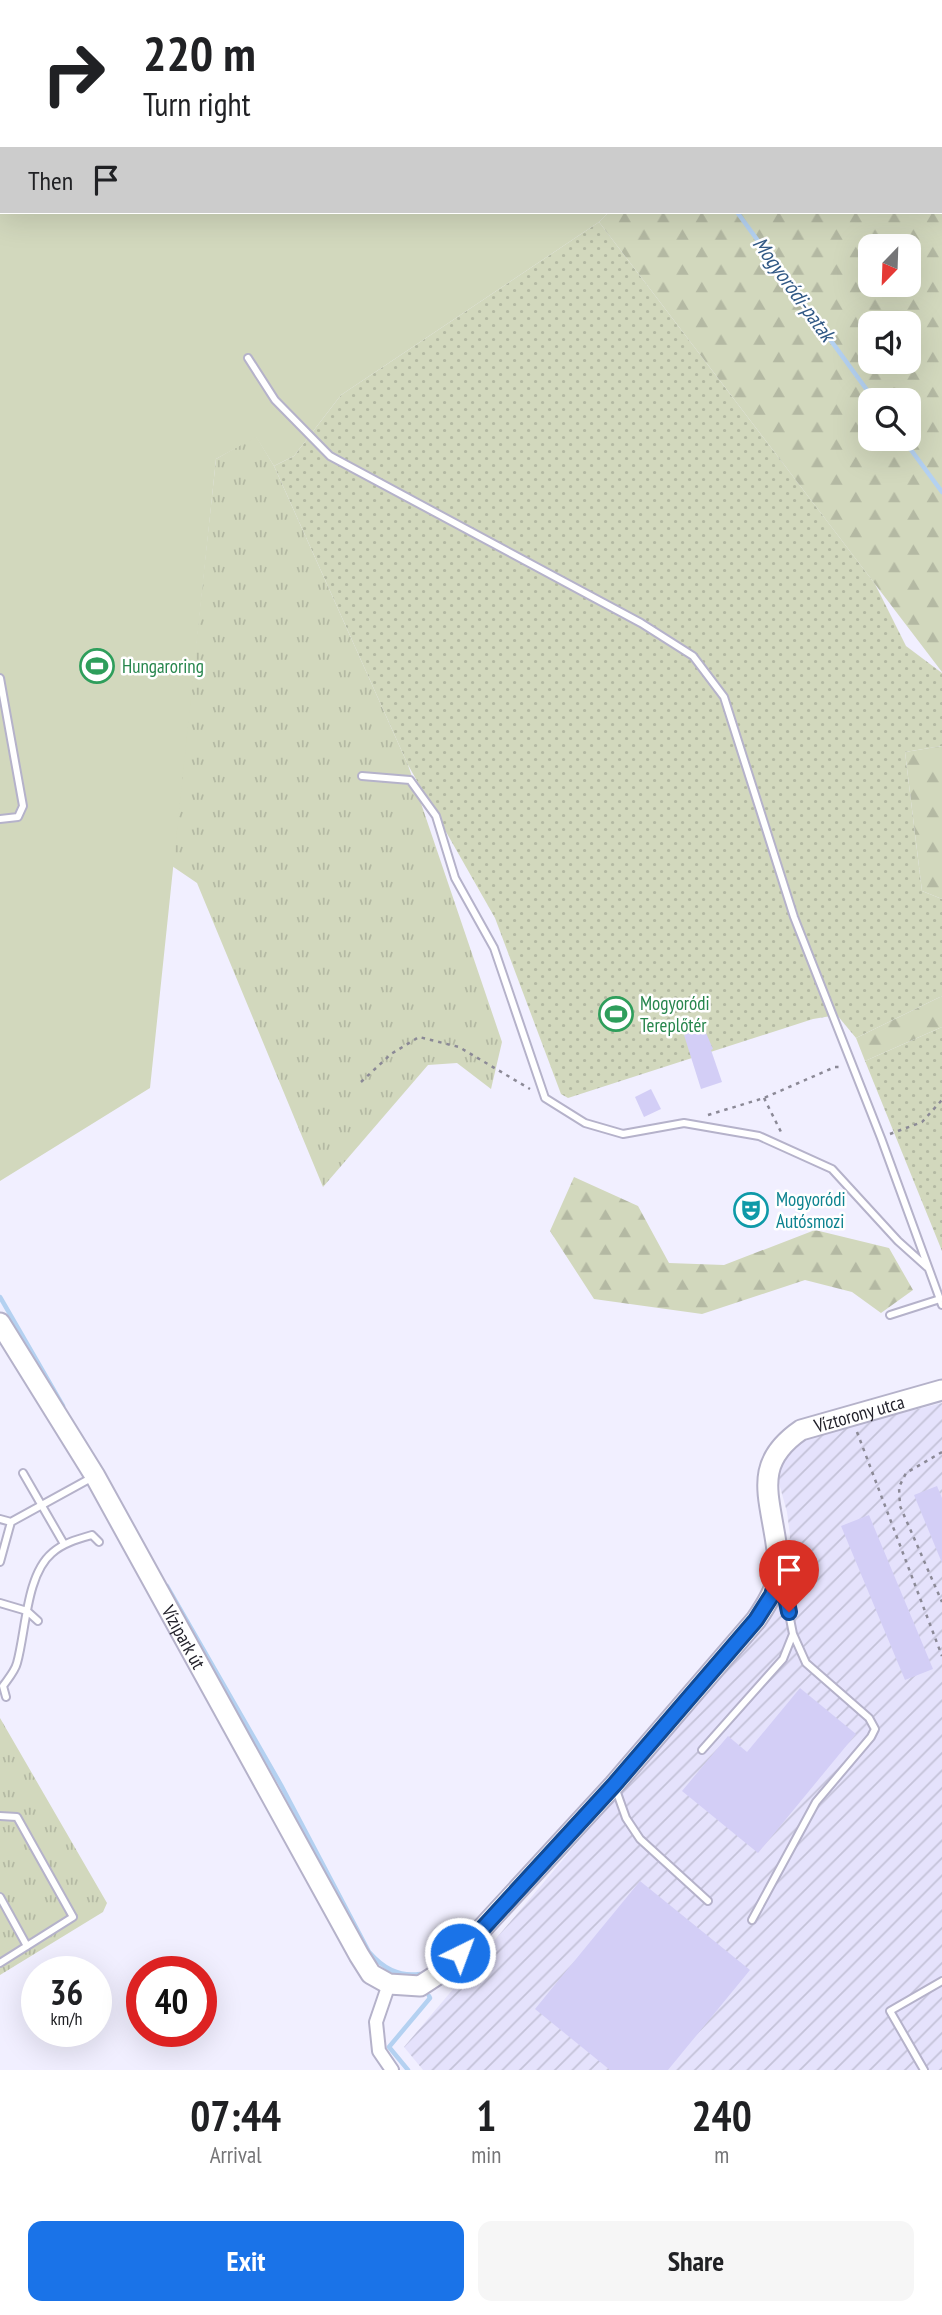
<!DOCTYPE html>
<html lang="en">
<head>
<meta charset="utf-8">
<style>
  body { margin:0; font-family:"PT Sans Narrow",sans-serif; background:#f6f6f6; color:#202124; height:100vh; display:flex; flex-direction:column; font-size:26px; white-space:nowrap }
  * { box-sizing:border-box; margin:0 }
  p { font-size:23px; color:#757577 }
  .icon { flex:none; width:38px; height:38px; fill:none; stroke:currentColor; stroke-width:2; stroke-linecap:round; stroke-linejoin:round }
  .map { position:relative; height:2070px; overflow:hidden }
  .panel { display:flex; flex-direction:column; background:#fff; flex:1 }
  .panel>* { flex:none }
  .top-card { position:absolute; left:0px; top:0px; width:943px; height:214px; box-shadow:0 7px 28px #0002; background:#fff; color:#202124; overflow:hidden }
  .needle { width:46px; rotate:203deg }
  .fabs { position:absolute; left:858px; top:234px; display:grid; gap:14px }
  .fabs a { display:grid; place-items:center; width:63px; height:63px; border-radius:14px; background:#fff; box-shadow:0 7px 28px #0002; font-size:35px }
  .speed { position:absolute; left:21px; top:1956px; display:flex; gap:14px; font-size:35px; font-weight:700; text-align:center }
  .speed>* { display:grid; place-content:center; width:91px; height:91px; border-radius:50%; background:#fff; box-shadow:0 7px 28px #0002; line-height:1 }
  .speed small { font-size:18px; font-weight:400 }
  .speed .limit { border:10px solid #d22; background:#fff; color:#111 }
  .pin { position:absolute; display:grid; place-items:center; width:60px; height:60px; color:#fff; margin:-72px -30px; border-radius:50% 50% 50% 0; rotate:-45deg; box-shadow:0 0 7px #0007 }
  .pin .icon { rotate:45deg }
  .me { position:absolute; width:77px; margin:-38px; rotate:42deg; stroke-linejoin:round; filter:drop-shadow(0 0 5px #0008) }
  .turn { display:flex; align-items:center; gap:24px; height:147px; padding:0 28px; font-size:32px }
  .turn .icon { width:91px; height:91px; stroke-width:2.5 }
  .turn b { display:block; font-size:49px; line-height:60px }
  .then { display:flex; align-items:center; height:66px; padding:0 28px; background:#0003; gap:14px; font-size:26px }
  .eta { display:flex; justify-content:space-evenly; align-items:center; height:119px; text-align:center }
  .eta b { font-size:42px; font-weight:600; line-height:49px }
  .action { display:flex; gap:14px; margin-top:auto; padding:14px 28px }
  .action a { flex:1; height:80px; border-radius:14px; background:#1a73e8; color:#fff; font-size:28px; font-weight:600; line-height:80px; text-align:center }
  .action a+a { background:#f6f6f6; color:#202124 }
  .map>svg:first-child { display:block }
  .industrial { fill:url(#industrial-furrows) }
  .grass { fill:url(#grass-dots) }
  .forest { fill:url(#forest-firs); fill-rule:evenodd }
  .park { fill:url(#park-tufts) }
  .pitch { fill:#d2d8bd }
  .lines { fill:none; stroke-linecap:round; stroke-linejoin:round }
  .stream { stroke:#b4d1f1; stroke-width:4.5 }
  .building { fill:#d3cef6 }
  .lane-casing { stroke:#b5b2ca; stroke-width:10 }
  .street-casing { stroke:#b5b2ca; stroke-width:16 }
  .secondary-casing { stroke:#b5b2ca; stroke-width:23 }
  .path { stroke:#8b8996; stroke-width:2.5; stroke-dasharray:3.5 5; stroke-linecap:butt }
  .lane { stroke:#fff; stroke-width:6 }
  .street { stroke:#fff; stroke-width:12 }
  .secondary { stroke:#fff; stroke-width:19 }
  .route-casing { stroke:#114b97; stroke-width:18 }
  .route { stroke:#1a73e8; stroke-width:12 }
  .labels { text-anchor:middle; dominant-baseline:central; stroke-width:5; stroke-linejoin:round; paint-order:stroke }
  .leisure-label { font-size:19px; fill:#27864d; stroke:#fff; text-anchor:start }
  .culture-label { font-size:19px; fill:#0d838f; stroke:#fff; text-anchor:start }
  .street-label { font-size:19px; fill:#23222b; stroke:#fff }
  .water-label { font-size:21px; font-style:italic; fill:#315985; stroke:#fff }
</style>
</head>
<body>
<div class="map">
<svg width="942" height="2070" viewBox="0 0 942 2070">
  <defs>
    <pattern id="industrial-furrows" width="10" height="10" patternUnits="userSpaceOnUse" patternTransform="scale(1.75)"><rect width="10" height="10" fill="#e5e2fc"/><path d="M-1 1l2-2M0 10L10 0M9 11l2-2" fill="none" stroke="#c4c2d8"/></pattern>
    <pattern id="grass-dots" width="8" height="8" patternUnits="userSpaceOnUse" patternTransform="scale(1.75)"><rect width="8" height="8" fill="#d2d8bd"/><path d="M2 2h.1M6 6h.1" fill="none" stroke="#b4b9a3" stroke-width="1.8" stroke-linecap="round"/></pattern>
    <pattern id="forest-firs" width="22" height="20" patternUnits="userSpaceOnUse" patternTransform="scale(1.75)"><rect width="22" height="20" fill="#d2d8bd"/><path d="M5 1l3.5 6h-7zM16 11l3.5 6h-7z" fill="#b4b9a3"/></pattern>
    <pattern id="park-tufts" width="24" height="20" patternUnits="userSpaceOnUse" patternTransform="scale(1.75)"><rect width="24" height="20" fill="#d2d8bd"/><path d="M3 7l-1-3M5 7V3M7 7l1-3M15 17l-1-3M17 17v-4M19 17l1-3" fill="none" stroke="#b4b9a3"/></pattern>
  </defs>
  <rect width="100%" height="100%" fill="#f1efff"/>
  <path class="industrial" d="M942,1403V2070H423L404,2047L756,1632L788,1562L790,1535L787,1512L777,1476L784,1453L796,1439Z"/>
  <path class="grass" d="M599,222L875,584L906,646L942,673V746L905,752L922,891L942,899V996L856,1038L837,1015L813,1019L568,1098L561,1094L495,918L408,765L274,466L294,456L341,395Z
    M942,1027V1251L865,1061Z"/>
  <path class="forest" d="M829,0H942V672L599,222L609,212H942V2H827ZM870,247H908V285H870ZM870,324H908V362H870ZM870,401H908V439H870Z
    M942,746V899L922,891L905,752Z
    M942,996V1027L865,1061L856,1038Z
    M574,1177L638,1206L669,1263L724,1265L815,1230L889,1248L913,1290L881,1313L852,1292L805,1280L702,1314L594,1299L550,1231Z"/>
  <path class="park" d="M256,436L274,466L408,765L502,1042L491,1089L457,1063L428,1065L323,1187L197,883L172,866L216,459Z
    M0,1718L107,1903L103,1912L0,1975Z"/>
  <path class="pitch" d="M0,0H829L2,2V212H609L599,222L341,395L294,456L274,466L256,437L216,459L150,1088L0,1181Z"/>
  <g class="lines">
    <path class="stream" d="M737,212L875,401
      M903,439L942,492
      M0,1297L63,1406
      M167,1586L281,1785L369,1952C383,1968 398,1977 420,1974
      M408,2070L389,2047L430,1998L429,1996"/>
  </g>
  <path class="building" d="M703,1026L713,1049L711,1050L722,1082L701,1089L684,1035Z
    M651,1089L661,1109L644,1117L635,1097Z
    M937,1486L942,1498V1563L914,1495Z
    M869,1515L933,1669L905,1680L841,1526Z
    M800,1688L856,1734L758,1853L682,1791L728,1736L747,1752Z
    M640,1881L750,1970L668,2070H610L535,2009Z"/>
  <g class="lines">
    <g class="lane-casing">
      <path id="lane" d="M0,10H2
        M0,85L2,86
        M248,358L275,400L330,456L641,623L693,656L724,697L794,917L881,1138L942,1305
        M0,678L23,806L18,817L0,819
        M362,776L410,780L436,816L455,878L494,948L545,1098L585,1123L623,1134L684,1123L759,1136L832,1169L898,1241L927,1267
        M890,1315L940,1299
        M23,1473L64,1544
        M0,1519L11,1522L91,1478
        M0,1562L11,1522
        M0,1603L27,1611L38,1621
        M6,1697L3,1686C8,1679 15,1671 17,1663C26,1631 26,1575 52,1553C63,1543 78,1539 92,1535L99,1542
        M702,1750L783,1659L793,1634
        M616,1790L626,1818L640,1839L708,1901
        M0,1816L17,1817L73,1917L0,1963
        M0,1897L27,1946
        M752,1920L816,1802L871,1737L875,1729L869,1718L806,1663L793,1634L783,1583
        M924,2070L890,2011L942,1981"/>
    </g>
    <g class="street-casing">
      <path id="street" d="M389,1984L376,2022L379,2051L392,2070"/>
    </g>
    <g class="secondary-casing">
      <g id="secondary">
        <path id="s1" d="M0,1323L95,1476L359,1955L371,1974L389,1984L420,1986L443,1971L614,1785L756,1620C767,1604 776,1589 779,1570C780,1562 777,1552 776,1543C769,1494 753,1463 801,1430L942,1390"/>
      </g>
    </g>
    <path class="path" d="M361,1082L391,1054L419,1037L459,1047L530,1089
      M764,1098L783,1136
      M708,1115L764,1098L835,1067H843
      M890,1134L922,1122L942,1100
      M857,1432L942,1656
      M942,1452L906,1473L899,1487L900,1506L942,1602"/>
    <use href="#lane" class="lane"/>
    <use href="#street" class="street"/>
    <use href="#secondary" class="secondary"/>
  </g>
  <g class="lines">
    <g class="route-casing">
      <path id="route" d="M460,1953L614,1785L756,1620L772,1595L780,1568L789,1612"/>
    </g>
    <use href="#route" class="route"/>
  </g>
  <defs>
    <g id="stadium-ring" transform="scale(1.75)"><circle r="9.5" fill="#fff" stroke="#2e9e5b" stroke-width="1.5"/><path d="M0-5a6.5 5 0 1 0 0 10a6.5 5 0 1 0 0-10ZM-3.5-1.8h7v3.6h-7Z" fill="#2e9e5b"/></g>
    <g id="theatre-ring" transform="scale(1.75)"><circle r="9.5" fill="#fff" stroke="#0f9aa8" stroke-width="1.5"/><path d="M-5-5.5Q0-4 5-5.5V0Q5 5 0 6Q-5 5-5 0ZM-3.3-2.5H-1v1.5H-3.3ZM1-2.5H3.3v1.5H1ZM-2.8 1Q0 5.5 2.8 1Z" fill="#0f9aa8"/></g>
  </defs>
  <g fill-rule="evenodd">
    <use href="#stadium-ring" x="97" y="666"/>
    <use href="#stadium-ring" x="616" y="1014"/>
    <use href="#theatre-ring" x="751" y="1210"/>
  </g>
  <g class="labels">
    <g class="leisure-label">
      <text x="122" y="666">Hungaroring</text>
      <text x="640" y="1003">Mogyoródi<tspan x="640" dy="22">Tereplőtér</tspan></text>
    </g>
    <g class="culture-label">
      <text x="776" y="1199">Mogyoródi<tspan x="776" dy="22">Autósmozi</tspan></text>
    </g>
    <g class="street-label">
      <text stroke="none"><textPath href="#s1" startOffset="1568">Víztorony utca</textPath></text>
      <text stroke="none"><textPath href="#s1" startOffset="364">Vízipark út</textPath></text>
    </g>
    <g class="water-label">
      <text transform="translate(794 289) rotate(54)">Mogyoródi-patak</text>
    </g>
  </g>
</svg>
<div class="fabs">
<a><svg class="needle" viewBox="-14 -14 28 28"><path d="M0-13l5 13h-10z" fill="#e53935"/><path d="M0 13l5-13h-10z" fill="#757577"/></svg></a>
<a><svg class="icon" aria-label="sound" viewBox="0 0 24 24"><path d="M4 9h4l5-4v14l-5-4H4zM17 9q2 3 0 6"/></svg></a>
<a><svg class="icon" aria-label="search" viewBox="0 0 24 24"><circle cx="10" cy="10" r="6"/><path d="M15 15l6 6"/></svg></a>
</div>
<div class="speed"><div>36<small>km/h</small></div><div class="limit">40</div></div>
<div class="pin" style="left:789px;top:1612px;background:#d93025"><svg class="icon" aria-label="arrive" viewBox="0 0 24 24"><path d="M6 21V4h12l-3 4 3 4H6"/></svg></div>
<svg class="me" style="left:460px;top:1953px" viewBox="-20 -20 40 40"><circle r="17" fill="#1a73e8" stroke="#fff" stroke-width="3"/><path d="M0-11L8 9 0 5-8 9z" fill="#fff"/></svg>
<div class="top-card">
<div class="turn"><svg class="icon" aria-label="right" viewBox="0 0 24 24"><path d="M7 20v-9h11M14 6l5 5-5 5"/></svg><div><b>220 m</b>Turn right</div></div>
<div class="then">Then<svg class="icon" aria-label="arrive" viewBox="0 0 24 24"><path d="M6 21V4h12l-3 4 3 4H6"/></svg></div>
</div>
</div>
<section class="panel">
<div class="eta">
<div><b>07:44</b><p>Arrival</p></div>
<div><b>1</b><p>min</p></div>
<div><b>240</b><p>m</p></div>
</div>
<div class="action"><a>Exit</a><a>Share</a></div>
</section>
</body>
</html>
